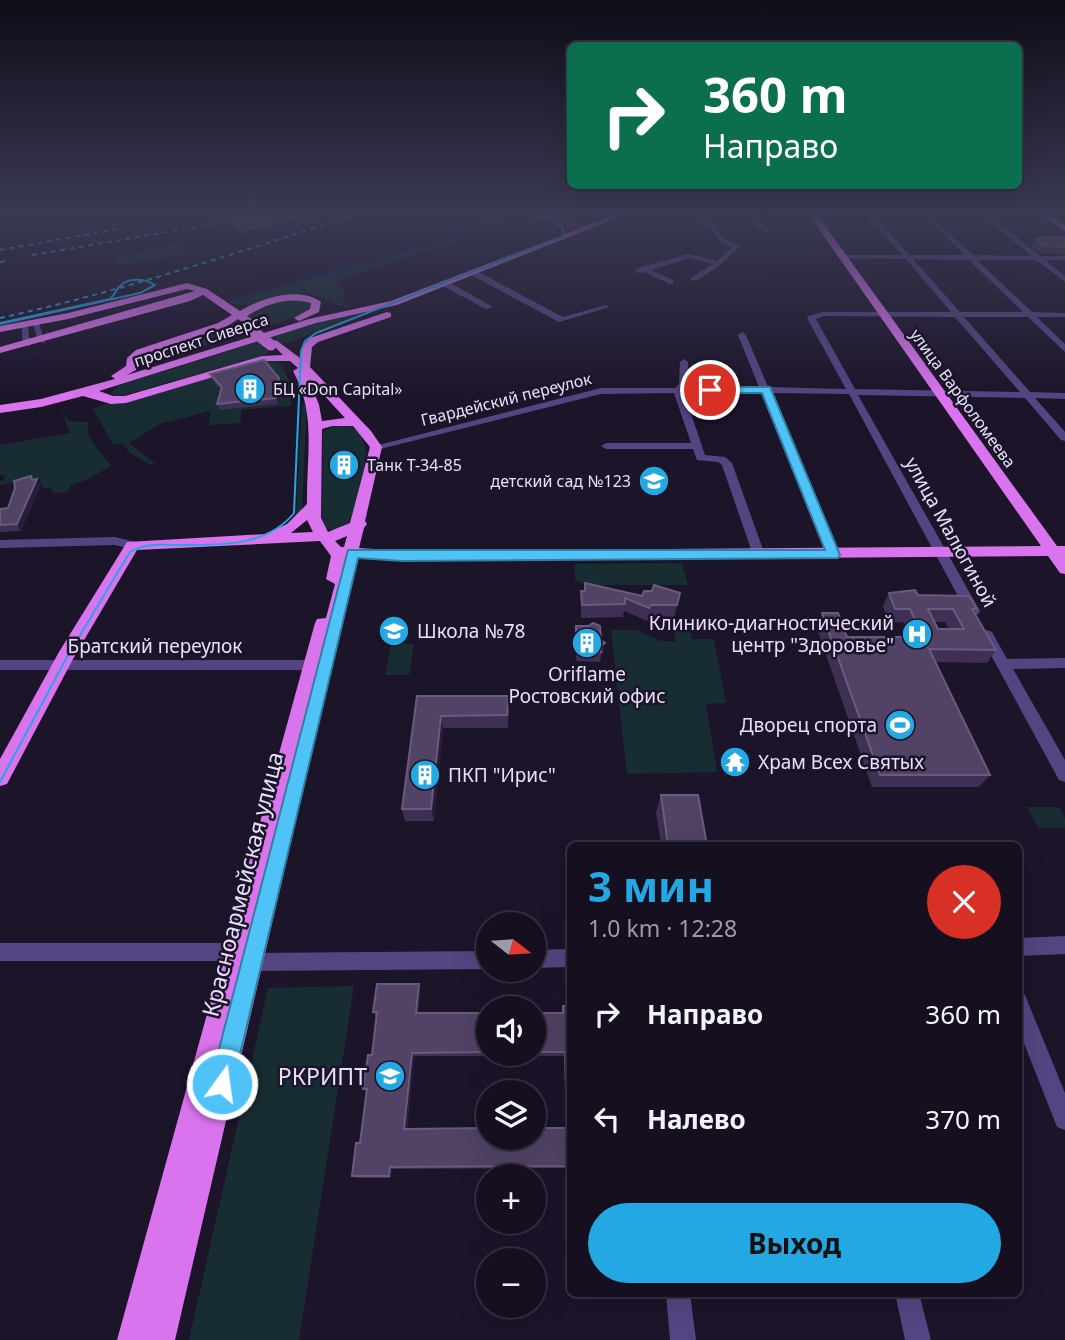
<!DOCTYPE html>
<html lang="ru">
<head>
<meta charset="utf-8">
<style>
  body { margin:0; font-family:"Noto Sans",sans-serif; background:#221d2c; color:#f1f3f6; height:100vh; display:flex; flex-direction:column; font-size:26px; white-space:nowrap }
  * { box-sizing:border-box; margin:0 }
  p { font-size:23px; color:#9d9ca4 }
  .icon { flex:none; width:38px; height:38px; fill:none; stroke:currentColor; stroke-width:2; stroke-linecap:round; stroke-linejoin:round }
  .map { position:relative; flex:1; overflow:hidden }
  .side { position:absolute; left:567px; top:842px; width:455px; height:455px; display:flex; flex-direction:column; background:#150f1f; border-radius:10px; box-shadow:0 7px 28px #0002,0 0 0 2px #342f3d }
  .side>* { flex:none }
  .hud { position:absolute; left:567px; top:42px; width:455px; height:147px; border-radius:10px; box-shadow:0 7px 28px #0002,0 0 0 2px #342f3d; background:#0b6e4f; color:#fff; overflow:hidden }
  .needle { width:46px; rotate:107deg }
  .fabs { position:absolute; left:476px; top:912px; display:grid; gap:14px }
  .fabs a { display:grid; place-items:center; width:70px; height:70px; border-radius:50%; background:#150f1f; box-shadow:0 7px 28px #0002,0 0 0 2px #342f3d; font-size:35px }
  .pin { position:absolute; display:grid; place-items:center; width:60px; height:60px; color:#fff; margin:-30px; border:4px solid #fff; border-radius:50%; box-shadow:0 2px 7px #0007 }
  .me { position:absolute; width:77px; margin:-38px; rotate:14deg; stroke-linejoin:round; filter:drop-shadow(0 0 5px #0008) }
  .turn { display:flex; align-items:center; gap:24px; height:147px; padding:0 21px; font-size:32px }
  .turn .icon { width:91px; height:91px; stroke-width:2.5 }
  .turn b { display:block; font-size:49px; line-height:60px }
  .round { display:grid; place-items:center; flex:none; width:74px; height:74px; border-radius:37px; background:#221d2c }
  .headline { display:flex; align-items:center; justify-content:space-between; height:119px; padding:0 21px }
  h1 { font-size:42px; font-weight:700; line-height:52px; color:#23a8e4 }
  .button { display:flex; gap:14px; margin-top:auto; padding:14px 21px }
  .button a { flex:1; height:80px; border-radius:42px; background:#23a8e4; color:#111; font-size:28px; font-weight:700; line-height:80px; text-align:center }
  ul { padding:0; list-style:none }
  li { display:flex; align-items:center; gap:21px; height:105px; padding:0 21px }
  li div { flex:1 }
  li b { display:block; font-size:26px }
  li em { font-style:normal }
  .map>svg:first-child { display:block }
  .green { fill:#182d32 }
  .water { fill:#121a44 }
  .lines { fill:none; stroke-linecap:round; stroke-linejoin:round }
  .minor { fill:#544582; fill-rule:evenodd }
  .major { fill:#da74ee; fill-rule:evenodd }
  .tram { stroke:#23a8e4; stroke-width:2 }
  .rail { stroke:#23a8e4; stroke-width:2; stroke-dasharray:5 4.5; stroke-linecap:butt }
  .major-bridge { stroke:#da74ee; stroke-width:11 }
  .wall { fill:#3f2f54; fill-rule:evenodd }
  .shaded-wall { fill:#291c3b }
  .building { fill:#514266; stroke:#695b7d; stroke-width:2; fill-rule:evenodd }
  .route { fill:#4fc3f7; stroke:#337fa1; stroke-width:2 }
  .labels { text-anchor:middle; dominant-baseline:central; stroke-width:5; stroke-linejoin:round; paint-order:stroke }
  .far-street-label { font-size:16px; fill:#e8dffb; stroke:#1c1429 }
  .far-poi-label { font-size:16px; fill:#e8dffb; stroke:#1c1429; text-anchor:start }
  .street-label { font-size:19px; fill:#e8dffb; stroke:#1c1429 }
  .poi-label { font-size:19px; fill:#e8dffb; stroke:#1c1429; text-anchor:start }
  .near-street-label { font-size:23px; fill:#e8dffb; stroke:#1c1429 }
  .near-poi-label { font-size:23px; fill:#e8dffb; stroke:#1c1429; text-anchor:end }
</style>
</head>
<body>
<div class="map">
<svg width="1065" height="1340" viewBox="0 0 1065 1340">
  <rect width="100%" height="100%" fill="#1c1429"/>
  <path class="green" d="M501,223L451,243L337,280L345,294L341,296L349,307C331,307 323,291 297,294C274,296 250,313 228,301L476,232L480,228L477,226L479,225Z
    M179,244L196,259L185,255L119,265L114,257Z
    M307,299L315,306L299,316L263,328L246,315C262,302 288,300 307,299Z
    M366,311L288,343H281L273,336L316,321Z
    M239,327L247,332L156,360H141L145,355L230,328Z
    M258,342L270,350L266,354L125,395L114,396L111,393L117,386Z
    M275,359C289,370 292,389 291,406L242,410L240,423L209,425L210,411L160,424L129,443L155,463L150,465L130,453L122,443L114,445L92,408Z
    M307,402L302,510L296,515L302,406Z
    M61,409L69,421L87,422L89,437L111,466L88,479L71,485L68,491L54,494L51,488H43L39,478L0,485V481L4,480L5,475H0V445L70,433Z
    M344,424C385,436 358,495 350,521C344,529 330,534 322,524L323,433L331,426Z
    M682,563L688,585H585L575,580V564Z
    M689,620L692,639H714L726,703L706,704L717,772L627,774L611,630H637L661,641L675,642V627L684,626Z
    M391,644H414L409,675H385Z
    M1027,807H1059L1065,818V828H1038Z
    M354,986L299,1340H189L268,988Z"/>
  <path class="water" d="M499,212H511L492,225H478L481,228L476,232L320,277L303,278L162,320L46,350L36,355L0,363L456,233L491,218Z"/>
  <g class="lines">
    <path class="minor" d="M506,212H518L592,227L589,229Z
      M680,212H687L714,225L724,239L740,246L719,266L696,281L689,279L713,264L689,258L651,270L673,280V284H670L644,272L636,273V269L641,267L689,254L717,261L733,247L720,241L710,227Z
      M718,212H724V213L721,215Z
      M750,212H756L763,227L768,230V232L758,229Z
      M865,212H871L909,255H965L921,212H927L973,255L1031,256L979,212H986L1040,256H1065V260H1045L1065,276V282L1036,260H977L1032,312L1065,313V317H1037L1065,344V352L1028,317H964L1030,392L1065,393V399L1035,398L1065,432V441L1061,440L1025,398L858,395L980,611L978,614L973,616L966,611L849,394L771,393L839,555L833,559L827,555L761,393H684L705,455L725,457L732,463L765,555L759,559L753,555L722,465L718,462L697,460L693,449H606L601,446L606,443H691L674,393L601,394L376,450L371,447L601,388H675L679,384L680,362L684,359L688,362L689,385L686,388L759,387L738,335L742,332L746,335L768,387L846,389L807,318L808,316L823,312H951L906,259L840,258L842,255H902ZM913,259L969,260L1023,312H960ZM824,316L955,317L1020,392L855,389L816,319Z
      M1048,212H1065V214L1044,216L1041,214Z
      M469,270H475L563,317L606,305L610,307L559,322L469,274Z
      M441,281H447L493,307L486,309L441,285Z
      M32,321L39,323L45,343L38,341Z
      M21,323L28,325L30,346L23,344Z
      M115,537L136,542L138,545L132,549L115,545L0,548V540Z
      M987,630L992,632L1007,659L1065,658V668L1013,669L1065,760V782L1059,780L980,635Z
      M0,660H311L318,665L311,670H0Z
      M1065,936V954L1018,956V938Z
      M0,943H237L254,953L488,951V969L252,971L234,961H0Z
      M570,949V967L534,968V950Z
      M1018,992L1025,995L1065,1093V1130L1057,1127L1018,1028Z
      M666,1293H690L696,1340H670Z
      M895,1293H919L931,1340H905Z"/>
    <path class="major" d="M622,212H632L397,305L316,323L99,391L113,396H125L262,356L283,355L271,343L276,340L300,358L302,346L310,338L387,312L391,313V317L318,342L312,347L310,367L371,431L382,447L365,521L367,524L364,528L359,548L402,551L1041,546L807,212H815L1057,546H1065V574L1060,573L1048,556L402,561L357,558L175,1340H117L315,623L317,619L326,618L335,584L326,579L331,556L320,541L137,550L73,659L7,784L0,786V759L59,652L127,542L266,534L287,524L307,504C306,457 317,414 293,371L298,368L290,361H267L126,403L111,404L83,396L41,407L0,413V405L41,399L115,379L111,376L126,366L127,358L136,350L218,323L232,315L203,295L190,301L0,353V347L195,291L187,289L68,319L0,332V326L68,313L187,283L207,289L240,311C261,298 299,286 321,302L319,312L299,321L294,318L310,309L311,303C290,296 265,304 247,316L256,322V326H248L238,319L226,327L144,354L137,359L136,370L127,375L309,319L391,301ZM309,379L345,418L322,421L319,405ZM332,426H353L370,447L350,523L328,532L321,518L322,429ZM307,520L313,532L291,533ZM347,536L344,547H341L335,541Z
      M1038,212H1047L1065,225V231Z"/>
    <path class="tram" d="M0,323L110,299C115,295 116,289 121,285C130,277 146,279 155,285L140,293L0,324
      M0,782L67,657L130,552C145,543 160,545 177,545C218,545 267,547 294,513L301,351L305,341L316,333L563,236V228L549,218L511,212"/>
    <path class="rail" d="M0,250L124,228
      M32,255L249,218
      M0,262L9,260
      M0,318C124,291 244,250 365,212"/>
    <path class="major-bridge" d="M246,326L271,345"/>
  </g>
  <path class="wall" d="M317,215L318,222L246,238L230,224L228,216Z
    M1065,237V254L1041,253L1032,246L1036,239Z
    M210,374L279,378L281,384L278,404L220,410L217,404L221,390L212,380Z
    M31,476L34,480L37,479L41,485L21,531L0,532V509L8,508Z
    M585,583L642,596L680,593L674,618H648L647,621L624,611L623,617L581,618V591H584Z
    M889,593L918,595L977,609L974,613L996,650L987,663L935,662L990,775L979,787H872L816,626L822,613L847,637H910L903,622H888L883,606ZM935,622H945L949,629H938Z
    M576,626L601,640L604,653L601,655L600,662L576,661Z
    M417,696L509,708L508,728H443L434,821H405L402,809Z
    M661,795L707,845H661L656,812Z
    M420,988L418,1013H488V1054H534V1013H563L570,1006V1177H568L567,1168L392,1169L391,1178H355L352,1176L360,1143L367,1092L363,1089L372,1055L377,1017H376L373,1012ZM414,1056H564L566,1128L407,1129Z"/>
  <path class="shaded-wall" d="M317,215L318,222L246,238L244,230Z
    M279,378L281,384L278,404L276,398Z
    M31,476L35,483L37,479L41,485L21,531L17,524L32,480Z
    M605,643L604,653L601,655V646Z
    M441,716L443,728L434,821L431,809Z
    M419,984L420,988L417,1017L416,1013Z
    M412,1053L414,1056L406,1131L404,1129Z
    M390,1167L392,1169L391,1178L389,1176Z"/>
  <path class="building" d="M254,212H313L317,215L244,230L228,216Z
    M1043,237H1065V247L1045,246L1036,239Z
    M264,360L279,378L276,398L217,404L222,387L210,374Z
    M31,476L32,480L37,479L17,524L0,525V509L8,508L15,488L14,481Z
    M585,583L642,596L644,591H652L654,585L680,593L677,605H651L649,608L625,598V604L582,605L581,591H585Z
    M915,590L918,595L969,596L977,609H972L996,650L929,649L990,775H880L822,613H838L847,637H923L910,609H895L889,593ZM928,609H953L964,629H938Z
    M593,623L600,626L601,640L605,643L601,646V652H576V626H588Z
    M417,696H508L507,715L441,716L431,809H402Z
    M661,795H698L707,845H668Z
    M377,984H419L416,1013H488V1052L412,1053L404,1129L488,1128V1138H534V1128H567L565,1052H534V1013H563V1006H570V1175H568V1166L390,1167L389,1176H352L356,1143H360L367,1089H363L368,1055H372L377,1012H373Z"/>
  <linearGradient id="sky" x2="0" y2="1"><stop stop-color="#0f0b17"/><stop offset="0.53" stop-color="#3a3a54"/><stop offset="1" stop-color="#3a3a54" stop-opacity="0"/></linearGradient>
  <rect width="1065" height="399" fill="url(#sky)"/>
  <path class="route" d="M770,387L840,555L838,558L402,561L358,558L233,1084L230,1093L222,1096L213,1093L210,1084L348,550H825L762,393H710L704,390L710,387Z"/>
  <defs>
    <g id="building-disc" transform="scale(1.575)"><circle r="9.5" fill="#23a8e4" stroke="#1c1429"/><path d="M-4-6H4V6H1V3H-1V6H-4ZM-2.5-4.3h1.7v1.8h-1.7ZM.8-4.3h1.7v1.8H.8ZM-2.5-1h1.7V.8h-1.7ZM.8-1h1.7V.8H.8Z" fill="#fff"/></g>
    <g id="school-disc" transform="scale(1.575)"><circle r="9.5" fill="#23a8e4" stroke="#1c1429"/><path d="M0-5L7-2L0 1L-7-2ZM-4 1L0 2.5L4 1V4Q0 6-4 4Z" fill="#fff"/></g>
    <g id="hospital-disc" transform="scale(1.575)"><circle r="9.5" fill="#23a8e4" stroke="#1c1429"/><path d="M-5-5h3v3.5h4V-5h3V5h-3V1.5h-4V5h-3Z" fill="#fff"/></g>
    <g id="stadium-disc" transform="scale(1.575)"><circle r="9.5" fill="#23a8e4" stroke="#1c1429"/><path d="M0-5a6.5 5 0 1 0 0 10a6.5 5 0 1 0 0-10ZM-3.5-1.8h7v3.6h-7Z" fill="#fff"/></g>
    <g id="temple-disc" transform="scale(1.575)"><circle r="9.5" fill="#23a8e4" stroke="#1c1429"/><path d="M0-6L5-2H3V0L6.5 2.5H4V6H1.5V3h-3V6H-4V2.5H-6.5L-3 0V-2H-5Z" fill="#fff"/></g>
    <g id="university-disc" transform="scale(1.575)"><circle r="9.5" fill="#23a8e4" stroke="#1c1429"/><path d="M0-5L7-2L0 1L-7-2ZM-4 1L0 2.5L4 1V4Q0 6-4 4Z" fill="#fff"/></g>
  </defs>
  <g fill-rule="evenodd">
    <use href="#building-disc" x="250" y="389"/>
    <use href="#building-disc" x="344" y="465"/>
    <use href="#school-disc" x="654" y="481"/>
    <use href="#school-disc" x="394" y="631"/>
    <use href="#hospital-disc" x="917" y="634"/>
    <use href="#building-disc" x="587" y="643"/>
    <use href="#stadium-disc" x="900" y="725"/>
    <use href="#temple-disc" x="735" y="762"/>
    <use href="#building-disc" x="425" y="775"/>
    <use href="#university-disc" x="390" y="1076"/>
  </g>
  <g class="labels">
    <g class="far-street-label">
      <text transform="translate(201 340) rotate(-18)">проспект Сиверса</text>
      <text transform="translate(963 398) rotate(54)">улица Варфоломеева</text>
      <text transform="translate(506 399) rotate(-14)">Гвардейский переулок</text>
    </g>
    <g class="far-poi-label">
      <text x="273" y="389">БЦ «Don Capital»</text>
      <text x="367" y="465">Танк Т-34-85</text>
      <text x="631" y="481" text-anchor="end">детский сад №123</text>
    </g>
    <g class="street-label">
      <text transform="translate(951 532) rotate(61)">улица Малюгиной</text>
      <text x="155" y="646">Братский переулок</text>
    </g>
    <g class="poi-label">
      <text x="894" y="623" text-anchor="end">Клинико-диагностический<tspan x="894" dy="22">центр "Здоровье"</tspan></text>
      <text x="417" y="631">Школа №78</text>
      <text x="587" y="674" text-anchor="middle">Oriflame<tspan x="587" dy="22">Ростовский офис</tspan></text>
      <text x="877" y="725" text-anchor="end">Дворец спорта</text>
      <text x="758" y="762">Храм Всех Святых</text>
      <text x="448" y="775">ПКП "Ирис"</text>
    </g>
    <g class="near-street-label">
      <text transform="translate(242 884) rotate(-76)">Красноармейская улица</text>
    </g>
    <g class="near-poi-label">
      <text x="367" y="1076">РКРИПТ</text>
    </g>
  </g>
</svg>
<div class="fabs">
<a><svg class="needle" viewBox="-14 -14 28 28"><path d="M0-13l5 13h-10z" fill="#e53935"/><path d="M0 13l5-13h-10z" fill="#9d9ca4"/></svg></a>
<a><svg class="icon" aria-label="sound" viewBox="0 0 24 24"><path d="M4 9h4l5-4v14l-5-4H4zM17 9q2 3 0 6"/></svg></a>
<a><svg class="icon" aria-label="layers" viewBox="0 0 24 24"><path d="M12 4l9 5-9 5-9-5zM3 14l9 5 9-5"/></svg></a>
<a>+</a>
<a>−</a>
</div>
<div class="pin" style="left:710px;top:390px;background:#d93025"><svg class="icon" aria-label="arrive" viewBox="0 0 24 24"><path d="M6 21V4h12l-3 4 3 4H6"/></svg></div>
<svg class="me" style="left:222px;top:1084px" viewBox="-20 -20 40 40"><circle r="17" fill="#4fc3f7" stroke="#fff" stroke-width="3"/><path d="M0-11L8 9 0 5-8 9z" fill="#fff"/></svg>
<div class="hud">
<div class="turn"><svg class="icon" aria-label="right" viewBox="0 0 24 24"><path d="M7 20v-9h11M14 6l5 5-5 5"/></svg><div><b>360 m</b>Направо</div></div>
</div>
<section class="side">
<div class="headline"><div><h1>3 мин</h1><p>1.0 km · 12:28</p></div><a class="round" style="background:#d93025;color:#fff"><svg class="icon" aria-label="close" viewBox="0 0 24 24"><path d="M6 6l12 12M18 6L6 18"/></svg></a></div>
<ul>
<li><svg class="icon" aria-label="right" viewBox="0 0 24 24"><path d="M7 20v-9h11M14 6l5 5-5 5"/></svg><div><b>Направо</b></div><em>360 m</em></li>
<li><svg class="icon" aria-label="left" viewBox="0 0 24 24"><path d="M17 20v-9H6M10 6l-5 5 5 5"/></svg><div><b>Налево</b></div><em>370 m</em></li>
</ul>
<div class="button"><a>Выход</a></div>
</section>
</div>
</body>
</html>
